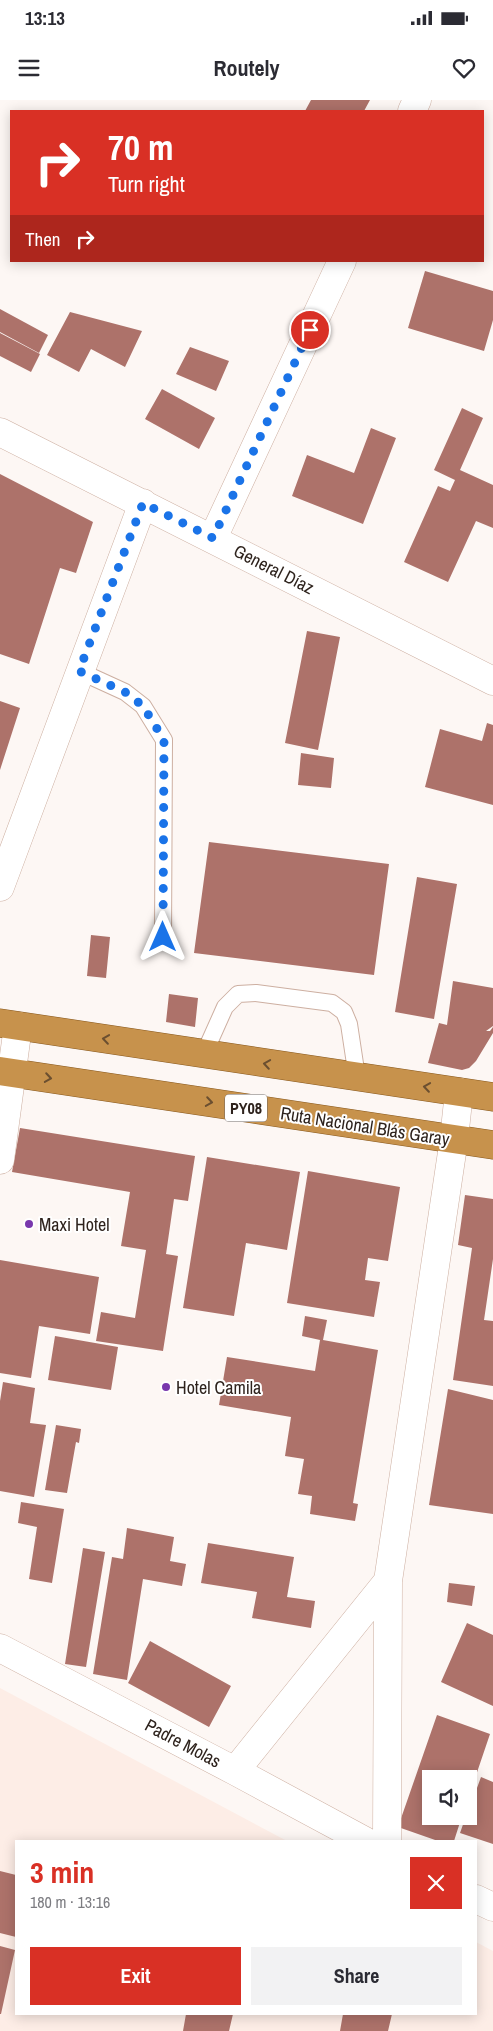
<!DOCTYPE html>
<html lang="en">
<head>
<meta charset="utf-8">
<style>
  body { margin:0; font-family:"Archivo Narrow",sans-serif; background:#f2f2f3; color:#2b2b33; height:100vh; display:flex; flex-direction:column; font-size:19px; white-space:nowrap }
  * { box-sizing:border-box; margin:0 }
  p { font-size:16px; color:#7c7c81 }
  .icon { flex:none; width:28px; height:28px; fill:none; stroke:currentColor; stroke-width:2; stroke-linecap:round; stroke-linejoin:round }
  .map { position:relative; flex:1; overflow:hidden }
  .sheet { position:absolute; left:15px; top:1740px; width:462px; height:175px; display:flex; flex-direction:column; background:#fff; border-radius:0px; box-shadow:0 2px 12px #0003 }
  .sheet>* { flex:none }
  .banner { position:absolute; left:10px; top:10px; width:474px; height:152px; border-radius:0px; box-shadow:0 2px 12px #0003; background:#d93025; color:#fff; overflow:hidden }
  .fabs { position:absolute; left:422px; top:1670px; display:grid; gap:10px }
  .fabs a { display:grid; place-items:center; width:55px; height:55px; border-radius:0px; background:#fff; box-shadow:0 2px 12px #0003; font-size:25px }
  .pin { position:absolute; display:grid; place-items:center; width:42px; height:42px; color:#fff; margin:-21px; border:2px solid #fff; border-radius:50%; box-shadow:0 1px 5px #0007 }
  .me { position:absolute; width:55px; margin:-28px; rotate:0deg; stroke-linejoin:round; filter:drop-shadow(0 0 4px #0008) }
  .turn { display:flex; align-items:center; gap:18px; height:105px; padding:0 15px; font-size:22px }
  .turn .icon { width:65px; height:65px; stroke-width:2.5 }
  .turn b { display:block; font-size:35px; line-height:42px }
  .then { display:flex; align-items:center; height:48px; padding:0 15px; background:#0003; gap:10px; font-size:19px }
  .round { display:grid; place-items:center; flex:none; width:52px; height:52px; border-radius:0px; background:#f2f2f3 }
  .overview { display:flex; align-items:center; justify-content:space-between; height:85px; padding:0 15px }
  h1 { font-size:30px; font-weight:800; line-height:38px; color:#d93025 }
  .action { display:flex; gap:10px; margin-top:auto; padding:10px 15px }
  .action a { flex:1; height:58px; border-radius:0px; background:#d93025; color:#fff; font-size:20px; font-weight:800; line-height:58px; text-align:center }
  .action a+a { background:#f2f2f3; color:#2b2b33 }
  .status { display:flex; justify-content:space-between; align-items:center; height:35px; padding:0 25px; background:#fff; direction:ltr }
  .status svg { height:14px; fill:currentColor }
  header { display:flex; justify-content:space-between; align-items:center; height:65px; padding:0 15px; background:#fff; font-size:22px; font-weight:800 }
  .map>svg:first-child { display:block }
  .built { fill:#fdede6 }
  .building { fill:#ad726a }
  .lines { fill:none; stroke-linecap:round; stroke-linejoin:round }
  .service-casing { stroke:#cdafa1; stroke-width:18 }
  .minor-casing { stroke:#cdafa1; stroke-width:29 }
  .trunk-casing { stroke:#88591f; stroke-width:29 }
  .service { stroke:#fff; stroke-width:16 }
  .minor { stroke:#fff; stroke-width:28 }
  .trunk { stroke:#c7924c; stroke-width:28 }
  .oneway { stroke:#6b4f30 }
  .route { stroke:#1a73e8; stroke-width:9; stroke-dasharray:0 16.2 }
  .poi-dot { fill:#7938ad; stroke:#fff; stroke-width:2 }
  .labels { text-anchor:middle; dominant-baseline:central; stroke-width:4; stroke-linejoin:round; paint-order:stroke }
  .shield { fill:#fff; stroke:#6d6561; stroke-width:1 }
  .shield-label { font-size:16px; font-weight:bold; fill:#2e231d }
  .street-label { font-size:18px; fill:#2e231d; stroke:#fff }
  .poi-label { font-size:18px; fill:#2e231d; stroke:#fff; text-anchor:start }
</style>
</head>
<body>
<div class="status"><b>13:13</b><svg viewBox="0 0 49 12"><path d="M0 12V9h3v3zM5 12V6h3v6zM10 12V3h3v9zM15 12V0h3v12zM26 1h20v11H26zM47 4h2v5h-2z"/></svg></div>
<header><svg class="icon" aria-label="menu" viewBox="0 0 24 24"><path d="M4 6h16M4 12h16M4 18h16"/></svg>Routely<svg class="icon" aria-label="heart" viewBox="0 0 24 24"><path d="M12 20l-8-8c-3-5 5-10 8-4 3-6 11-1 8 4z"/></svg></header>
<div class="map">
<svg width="493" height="1931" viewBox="0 0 493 1931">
  <rect width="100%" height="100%" fill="#fdf7f4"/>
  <path class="built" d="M0,1588L287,1741H16V1914H476V1842L493,1851V1931H0Z"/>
  <path class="building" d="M311,0H370L364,11H305Z
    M425,171L493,191V220L484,251L408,228Z
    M0,209L48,235L39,253L0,232Z
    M70,212L142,231L125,267L91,249L79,272L47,255Z
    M0,233L40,254L31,272L0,256Z
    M190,247L229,261L216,291L176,274Z
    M162,289L215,318L199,349L145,319Z
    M462,308L483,318L460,370L493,385V428L476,421L448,482L404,462L438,386L450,391L455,380L434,370Z
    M371,328L396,338L363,424L292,396L307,355L354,373Z
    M0,374L93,422L76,473L60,468L29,564L0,554Z
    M307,531L340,537L318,650L285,643Z
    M0,601L20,608L0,670Z
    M487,623L493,625V705L425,687L440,629L482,641Z
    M301,653L334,658L331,688L298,685Z
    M209,742L389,764L374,875L194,853Z
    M417,777L457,784L434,919L395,912Z
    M91,835L110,837L106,878L87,876Z
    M453,881L493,888V926L486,931H490L493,927V933L476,961L469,968L462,970L428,963L439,923L447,925Z
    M169,894L198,898L195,927L166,922Z
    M20,1028L195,1056L188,1101L174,1099L166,1154L178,1156L163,1251L96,1241L101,1212L135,1218L146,1150L121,1146L130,1092L12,1072Z
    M207,1057L300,1072L287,1150L246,1143L234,1216L183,1208Z
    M308,1071L400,1087L388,1161L368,1158L365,1180L380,1182L374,1217L287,1203Z
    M465,1095L493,1099V1159L484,1220L493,1221V1286L453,1280L472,1148L458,1145Z
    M0,1160L99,1177L90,1234L39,1226L31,1278L0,1273Z
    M305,1216L327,1220L323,1240L378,1250L353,1403L358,1404L355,1421L310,1414L312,1396L298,1394L304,1359L285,1356L291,1317L219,1305L227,1257L315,1271L320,1240L302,1236Z
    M55,1236L118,1247L111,1290L48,1280Z
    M3,1282L35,1288L30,1323L46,1325L34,1397L0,1391V1301Z
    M448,1289L493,1300V1414L429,1405Z
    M56,1325L81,1329L79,1343L76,1342L67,1393L45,1390Z
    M21,1402L64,1409L52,1483L29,1479L37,1427L18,1423Z
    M127,1428L174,1437L170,1461L186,1464L182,1486L143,1479L127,1580L93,1574L112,1457L123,1459Z
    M208,1443L294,1457L287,1497L315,1501L311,1528L252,1518L257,1492L201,1483Z
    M83,1448L105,1452L86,1567L65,1564Z
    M449,1483L475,1486L472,1506L447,1502Z
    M467,1523L493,1535V1606L441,1582Z
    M150,1541L231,1586L209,1627L128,1583Z
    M437,1615L490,1634L469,1696V1679H431V1716H462L454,1741H438L398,1727Z
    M481,1677L493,1682V1744L460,1733L466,1716H469V1710Z
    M0,1771L16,1775V1837L0,1833Z
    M0,1846L15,1850L1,1914H0Z
    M186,1914H233L229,1931H183Z
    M343,1914H392L388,1931H340Z"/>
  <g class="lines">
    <g class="service-casing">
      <path id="service" d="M79,571L125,592L143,606L164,640L163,837
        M204,954L225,907L238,894L256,893L332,903L344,912L349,924L357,977"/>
    </g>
    <g class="minor-casing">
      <path id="minor" d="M412,11L417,0
        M0,332L493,581
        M213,438L342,161
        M0,787L143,403
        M0,1060L18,926
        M0,1548L235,1671L365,1741
        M235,1671L388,1481L454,1039L459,992
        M387,1741L388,1481
        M476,1799L493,1807"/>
    </g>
    <g class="trunk-casing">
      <path id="trunk" d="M0,923L493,997
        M0,971L493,1045"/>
    </g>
    <use href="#service" class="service"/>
    <use href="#minor" class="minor"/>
    <use href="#trunk" class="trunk"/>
  </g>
  <defs><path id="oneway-chevron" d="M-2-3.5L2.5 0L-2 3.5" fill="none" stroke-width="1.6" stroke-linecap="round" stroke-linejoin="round" transform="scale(1.25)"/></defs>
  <g class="oneway">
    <use href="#oneway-chevron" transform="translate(106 939) rotate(-172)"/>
    <use href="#oneway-chevron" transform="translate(267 964) rotate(-171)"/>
    <use href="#oneway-chevron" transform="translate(48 978) rotate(9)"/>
    <use href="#oneway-chevron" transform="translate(427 987) rotate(-172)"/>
    <use href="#oneway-chevron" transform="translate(209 1002) rotate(9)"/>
  </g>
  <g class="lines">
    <path class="route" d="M163,837L164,640L143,606L125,592L79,571L143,403L213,438L310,230"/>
  </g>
  <g class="poi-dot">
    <circle cx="29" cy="1124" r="5"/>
    <circle cx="166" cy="1287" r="5"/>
  </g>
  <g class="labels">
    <rect class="shield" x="225" y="994.5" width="42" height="27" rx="4"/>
    <g class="shield-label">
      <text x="246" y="1008">PY08</text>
    </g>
    <g class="street-label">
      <text transform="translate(274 469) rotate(27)">General Díaz</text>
      <text transform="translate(365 1026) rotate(9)">Ruta Nacional Blás Garay</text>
      <text transform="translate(183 1643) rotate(28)">Padre Molas</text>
    </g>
    <g class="poi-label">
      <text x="39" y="1124">Maxi Hotel</text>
      <text x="176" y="1287">Hotel Camila</text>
    </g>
  </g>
</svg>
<div class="fabs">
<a><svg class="icon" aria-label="sound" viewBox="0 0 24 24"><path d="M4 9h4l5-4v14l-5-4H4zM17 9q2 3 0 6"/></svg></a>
</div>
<div class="pin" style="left:310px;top:230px;background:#d93025"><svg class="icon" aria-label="arrive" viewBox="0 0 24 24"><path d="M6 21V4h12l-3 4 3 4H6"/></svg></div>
<svg class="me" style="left:163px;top:837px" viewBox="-20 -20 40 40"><path d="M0-17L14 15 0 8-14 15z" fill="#1a73e8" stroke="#fff" stroke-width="4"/></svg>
<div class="banner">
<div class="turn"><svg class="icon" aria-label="right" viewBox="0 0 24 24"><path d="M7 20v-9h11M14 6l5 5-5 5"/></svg><div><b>70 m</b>Turn right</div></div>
<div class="then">Then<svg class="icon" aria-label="right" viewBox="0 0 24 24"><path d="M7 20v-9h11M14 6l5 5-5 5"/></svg></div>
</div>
<section class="sheet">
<div class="overview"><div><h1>3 min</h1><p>180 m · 13:16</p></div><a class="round" style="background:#d93025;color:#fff"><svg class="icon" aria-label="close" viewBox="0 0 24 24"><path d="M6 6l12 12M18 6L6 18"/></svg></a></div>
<div class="action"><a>Exit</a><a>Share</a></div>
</section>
</div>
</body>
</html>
